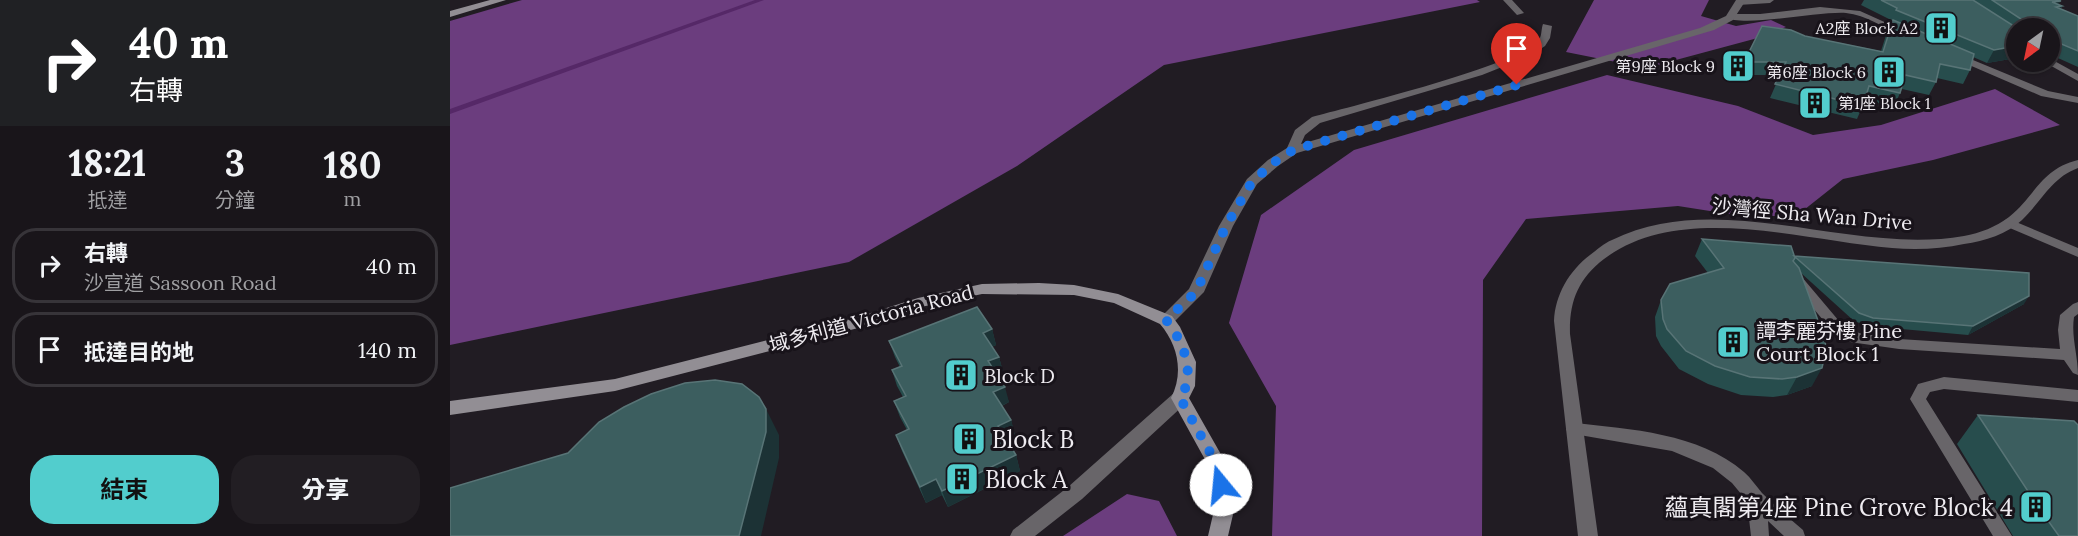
<!DOCTYPE html>
<html lang="zh-TW">
<head>
<meta charset="utf-8">
<style>
  body { margin:0; font-family:Lora,"Noto Sans TC",serif; background:#221e23; color:#f1f3f6; height:100vh; display:flex; flex-direction:column; font-size:22px; white-space:nowrap }
  * { box-sizing:border-box; margin:0 }
  p { font-size:20px; color:#9f9fa2 }
  .icon { flex:none; width:33px; height:33px; fill:none; stroke:currentColor; stroke-width:2; stroke-linecap:round; stroke-linejoin:round }
  .map { position:relative; flex:1; overflow:hidden }
  .sheet { display:flex; flex-direction:column; background:#19151a; width:450px }
  .sheet>* { flex:none }
  .top-card { background:#202124; color:#fff; overflow:hidden }
  .needle { width:39px; rotate:213deg }
  .fabs { position:absolute; left:1556px; top:18px; display:grid; gap:12px }
  .fabs a { display:grid; place-items:center; width:54px; height:54px; border-radius:50%; background:#19151a; box-shadow:0 2px 4px #0004,0 0 0 2px #373439; font-size:30px }
  .pin { position:absolute; display:grid; place-items:center; width:51px; height:51px; color:#fff; margin:-62px -26px; border-radius:50% 50% 50% 0; rotate:-45deg; box-shadow:0 0 6px #0007 }
  .pin .icon { rotate:45deg }
  .me { position:absolute; width:66px; margin:-33px; rotate:343deg; stroke-linejoin:round; filter:drop-shadow(0 0 4px #0008) }
  .turn { display:flex; align-items:center; gap:21px; height:126px; padding:0 30px; font-size:27px }
  .turn .icon { width:78px; height:78px; stroke-width:2.5 }
  .turn b { display:block; font-size:42px; line-height:51px }
  .eta { display:flex; justify-content:space-evenly; align-items:center; height:102px; text-align:center }
  .eta b { font-size:36px; font-weight:700; line-height:42px }
  .action { display:flex; gap:12px; margin-top:auto; padding:12px 30px }
  .action a { flex:1; height:69px; border-radius:24px; background:#52cdcd; color:#111; font-size:24px; font-weight:700; line-height:69px; text-align:center }
  .action a+a { background:#221e23; color:#f1f3f6 }
  ul { padding:0; list-style:none }
  li { display:flex; align-items:center; gap:18px; height:75px; margin:0 12px 9px; padding:0 18px; border:3px solid #373439; border-radius:24px }
  li div { flex:1 }
  li b { display:block; font-size:22px }
  li em { font-style:normal }
  main { display:flex; flex:1; min-height:0 }
  .map>svg:first-child { display:block }
  .forest { fill:#6b3d7e }
  .lines { fill:none; stroke-linecap:round; stroke-linejoin:round }
  .stream { fill:#552867; fill-rule:evenodd }
  .service { fill:#686569; fill-rule:evenodd }
  .minor { fill:#686569; fill-rule:evenodd }
  .tertiary { fill:#686569; fill-rule:evenodd }
  .secondary { fill:#928e94; fill-rule:evenodd }
  .wall { fill:#274d4d }
  .shaded-wall { fill:#1c3235 }
  .building { fill:#3c5e5f; stroke:#587476; stroke-width:1.5 }
  .route { stroke:#1a73e8; stroke-width:10; stroke-dasharray:0 18 }
  .labels { text-anchor:middle; dominant-baseline:central; stroke-width:6; stroke-linejoin:round; paint-order:stroke }
  .far-poi-label { font-size:16px; fill:#eeebf0; stroke:#18131a; text-anchor:end }
  .street-label { font-size:20px; fill:#eeebf0; stroke:#18131a }
  .poi-label { font-size:20px; fill:#eeebf0; stroke:#18131a; text-anchor:start }
  .near-poi-label { font-size:24px; fill:#eeebf0; stroke:#18131a; text-anchor:start }
</style>
</head>
<body>
<main>
<section class="sheet">
<div class="top-card">
<div class="turn"><svg class="icon" aria-label="right" viewBox="0 0 24 24"><path d="M7 20v-9h11M14 6l5 5-5 5"/></svg><div><b>40 m</b>右轉</div></div>
</div>
<div class="eta">
<div><b>18:21</b><p>抵達</p></div>
<div><b>3</b><p>分鐘</p></div>
<div><b>180</b><p>m</p></div>
</div>
<ul>
<li><svg class="icon" aria-label="right" viewBox="0 0 24 24"><path d="M7 20v-9h11M14 6l5 5-5 5"/></svg><div><b>右轉</b><p>沙宣道 Sassoon Road</p></div><em>40 m</em></li>
<li><svg class="icon" aria-label="arrive" viewBox="0 0 24 24"><path d="M6 21V4h12l-3 4 3 4H6"/></svg><div><b>抵達目的地</b></div><em>140 m</em></li>
</ul>
<div class="action"><a>結束</a><a>分享</a></div>
</section>
<div class="map">
<svg width="1628" height="536" viewBox="0 0 1628 536">
  <rect width="100%" height="100%" fill="#211c23"/>
  <path class="forest" d="M72,0H1027L1030,2L714,65L567,166L399,262L0,345V21Z
    M1144,0H1259L1251,16L1286,26L1321,20L1336,27L1304,39L1196,68L1116,52Z
    M1157,75L1288,106L1363,135L1431,125L1545,89L1610,125L1483,160L1393,179L1345,217L1279,214L1228,206L1076,219L1033,280L1032,536H822L826,406L779,323L811,215L904,150Z
    M677,494L709,501L727,536H613Z"/>
  <g class="lines">
    <path class="stream" d="M305,0H314L0,114V109Z"/>
    <path class="service" d="M1053,0H1062L1074,13L1067,15Z
      M1291,0H1324L1320,3L1288,5V1Z
      M1370,7L1410,11L1461,34L1453,36C1434,28 1416,15 1396,13C1370,11 1291,28 1276,17L1280,14H1310Z
      M1506,53L1598,91L1628,97V103L1591,96L1503,58V54Z
      M1599,58L1628,74V81L1596,63L1595,62H1599Z
      M1559,219L1628,248V257L1555,226L1553,223L1555,220Z
      M1346,275L1351,276L1389,321L1409,333L1449,339L1610,349L1608,330L1610,315L1623,304L1628,302V314L1624,317C1621,337 1628,355 1628,375L1623,373L1614,360L1449,349L1400,342L1379,327L1341,282L1339,279Z
      M1494,377L1628,390V402L1494,389L1480,392L1476,399L1562,536H1543L1460,399L1468,384Z
      M1124,423C1180,429 1249,433 1294,472C1301,478 1306,486 1312,493C1325,506 1339,518 1353,530L1355,536H1334L1318,521L1319,536H1301L1297,501L1282,483L1263,468L1222,451L1118,433L1116,429L1118,425Z"/>
    <path class="minor" d="M1286,0H1296L1283,20L1264,30L847,153L828,166L807,184L783,226L754,292L722,324H710L708,320L739,289L769,226L797,179L818,160L837,148L845,130L862,117C902,106 1066,66 1088,41C1092,37 1091,29 1093,24L1102,26L1100,38L1095,46L1080,56L1032,75L870,123L855,135L851,144L1250,28L1276,16Z"/>
    <path class="tertiary" d="M1628,160V168C1601,178 1592,201 1572,220C1557,234 1535,241 1514,244C1491,249 1466,250 1442,248C1353,241 1231,201 1154,259C1128,279 1119,302 1120,334L1148,536H1128L1104,321C1105,295 1119,271 1140,255C1147,250 1154,243 1162,240C1270,187 1400,256 1514,236C1530,233 1546,227 1559,217C1586,195 1591,169 1628,160Z
      M730,391L736,393L739,398L736,403L632,499L585,536H560L563,530L618,487L724,393Z"/>
    <path class="secondary" d="M40,0H56L0,17V11Z
      M589,283L624,285L668,294L722,316L730,327L746,362L745,386L739,398L777,465L785,506L778,536H758L765,506L758,465L721,398C734,373 728,345 710,324L664,303L624,295L532,294L471,307L412,327L165,391L0,415V401L165,379L408,317L468,298L532,284Z"/>
  </g>
  <path class="wall" d="M1414,0H1608V5L1612,6L1611,9L1628,16V67L1599,54V28H1566V58L1537,63L1523,57L1520,70L1513,84L1487,78L1486,82L1479,95L1452,89L1450,93L1444,107L1415,100L1407,119L1320,98L1330,75H1289L1294,62L1355,36L1431,51L1437,32L1442,22H1441V20L1411,5Z
    M1252,239L1344,256L1574,304L1518,335L1418,326L1404,321L1351,273L1362,386L1337,395L1323,397L1291,395L1258,384L1229,369L1211,346L1206,336L1205,317L1211,300L1258,273L1245,256Z
    M542,329L546,345L542,347L549,357L553,372L547,375L559,402L552,406L561,420L565,436L557,440L566,455L570,471L498,507L492,495L476,503L452,451L446,435L457,430L450,417L444,401L453,397L447,386L442,370L450,367L445,357L439,341Z
    M1528,415L1628,536H1563L1507,444Z"/>
  <path class="shaded-wall" d="M1611,1L1607,7L1612,6L1605,18L1602,2Z
    M1566,46V58L1537,63L1544,50Z
    M1579,296L1574,304L1518,335L1523,326Z
    M542,329L546,345L537,349L533,333Z
    M549,357L553,372L542,377L538,361Z
    M1372,368L1362,386L1337,395L1347,377Z
    M555,387L559,402L547,408L543,392Z
    M316,409L329,435V458L311,536H289Z
    M561,420L565,436L552,441L548,426Z
    M566,455L570,471L498,507L492,491Z
    M486,479L492,495L476,503L470,487Z"/>
  <path class="building" d="M1431,0H1523L1567,28H1566V46L1544,50L1446,10L1447,8Z
    M1542,0H1608L1611,1L1602,2L1612,6L1606,7L1628,16V51L1602,40H1599V28H1575L1574,21Z
    M1443,20L1524,54L1520,70L1490,64L1486,82L1455,75L1450,93L1419,86L1413,106L1325,84L1336,62H1294L1312,26L1341,30L1355,36L1433,52Z
    M1252,239L1341,246L1345,258L1343,261L1349,268L1375,340L1376,350L1372,368L1347,377L1332,379L1300,377L1265,366L1236,351L1217,329L1213,319L1211,300L1220,284L1274,268Z
    M1344,256L1579,273V296L1523,326L1423,318L1409,313Z
    M527,307L542,329L533,333L549,357L538,361L555,387L543,392L561,420L548,426L566,455L492,491L486,479L470,487L446,435L459,429L444,401L456,396L442,370L452,366L439,341Z
    M265,380L292,384L309,397L316,409V432L289,536H0V488L118,453L149,422L174,407L201,394L235,383Z
    M1528,415L1624,421L1628,425V536H1609L1589,508Z"/>
  <g class="lines">
    <path class="route" d="M771,485L767,465L730,398C747,374 733,341 716,320L746,292L776,226L802,182L823,163L843,150L1067,85"/>
  </g>
  <defs>
    <g id="building-square" transform="scale(1.725)"><rect x="-9" y="-9" width="18" height="18" rx="4" fill="#52cdcd" stroke="#18131a"/><path d="M-4-6H4V6H1V3H-1V6H-4ZM-2.5-4.3h1.7v1.8h-1.7ZM.8-4.3h1.7v1.8H.8ZM-2.5-1h1.7V.8h-1.7ZM.8-1h1.7V.8H.8Z" fill="#111"/></g>
  </defs>
  <g fill-rule="evenodd">
    <use href="#building-square" x="1491" y="28"/>
    <use href="#building-square" x="1288" y="66"/>
    <use href="#building-square" x="1439" y="72"/>
    <use href="#building-square" x="1365" y="103"/>
    <use href="#building-square" x="1283" y="342"/>
    <use href="#building-square" x="511" y="375"/>
    <use href="#building-square" x="519" y="439"/>
    <use href="#building-square" x="512" y="479"/>
    <use href="#building-square" x="1586" y="507"/>
  </g>
  <g class="labels">
    <g class="far-poi-label">
      <text x="1468" y="28">A2座 Block A2</text>
      <text x="1265" y="66">第9座 Block 9</text>
      <text x="1416" y="72">第6座 Block 6</text>
      <text x="1388" y="103" text-anchor="start">第1座 Block 1</text>
    </g>
    <g class="street-label">
      <text transform="translate(1362 214) rotate(5)">沙灣徑 Sha Wan Drive</text>
      <text transform="translate(421 318) rotate(-15)">域多利道 Victoria Road</text>
    </g>
    <g class="poi-label">
      <text x="1306" y="330">譚李麗芬樓 Pine<tspan x="1306" dy="23">Court Block 1</tspan></text>
      <text x="534" y="375">Block D</text>
    </g>
    <g class="near-poi-label">
      <text x="542" y="439">Block B</text>
      <text x="535" y="479">Block A</text>
      <text x="1563" y="507" text-anchor="end">蘊真閣第4座 Pine Grove Block 4</text>
    </g>
  </g>
</svg>
<div class="fabs">
<a><svg class="needle" viewBox="-14 -14 28 28"><path d="M0-13l5 13h-10z" fill="#e53935"/><path d="M0 13l5-13h-10z" fill="#9f9fa2"/></svg></a>
</div>
<div class="pin" style="left:1067px;top:85px;background:#d93025"><svg class="icon" aria-label="arrive" viewBox="0 0 24 24"><path d="M6 21V4h12l-3 4 3 4H6"/></svg></div>
<svg class="me" style="left:771px;top:485px" viewBox="-20 -20 40 40"><circle r="19" fill="#fff"/><path d="M0-13L10 11 0 6-10 11z" fill="#1a73e8"/></svg>
</div>
</main>
</body>
</html>
